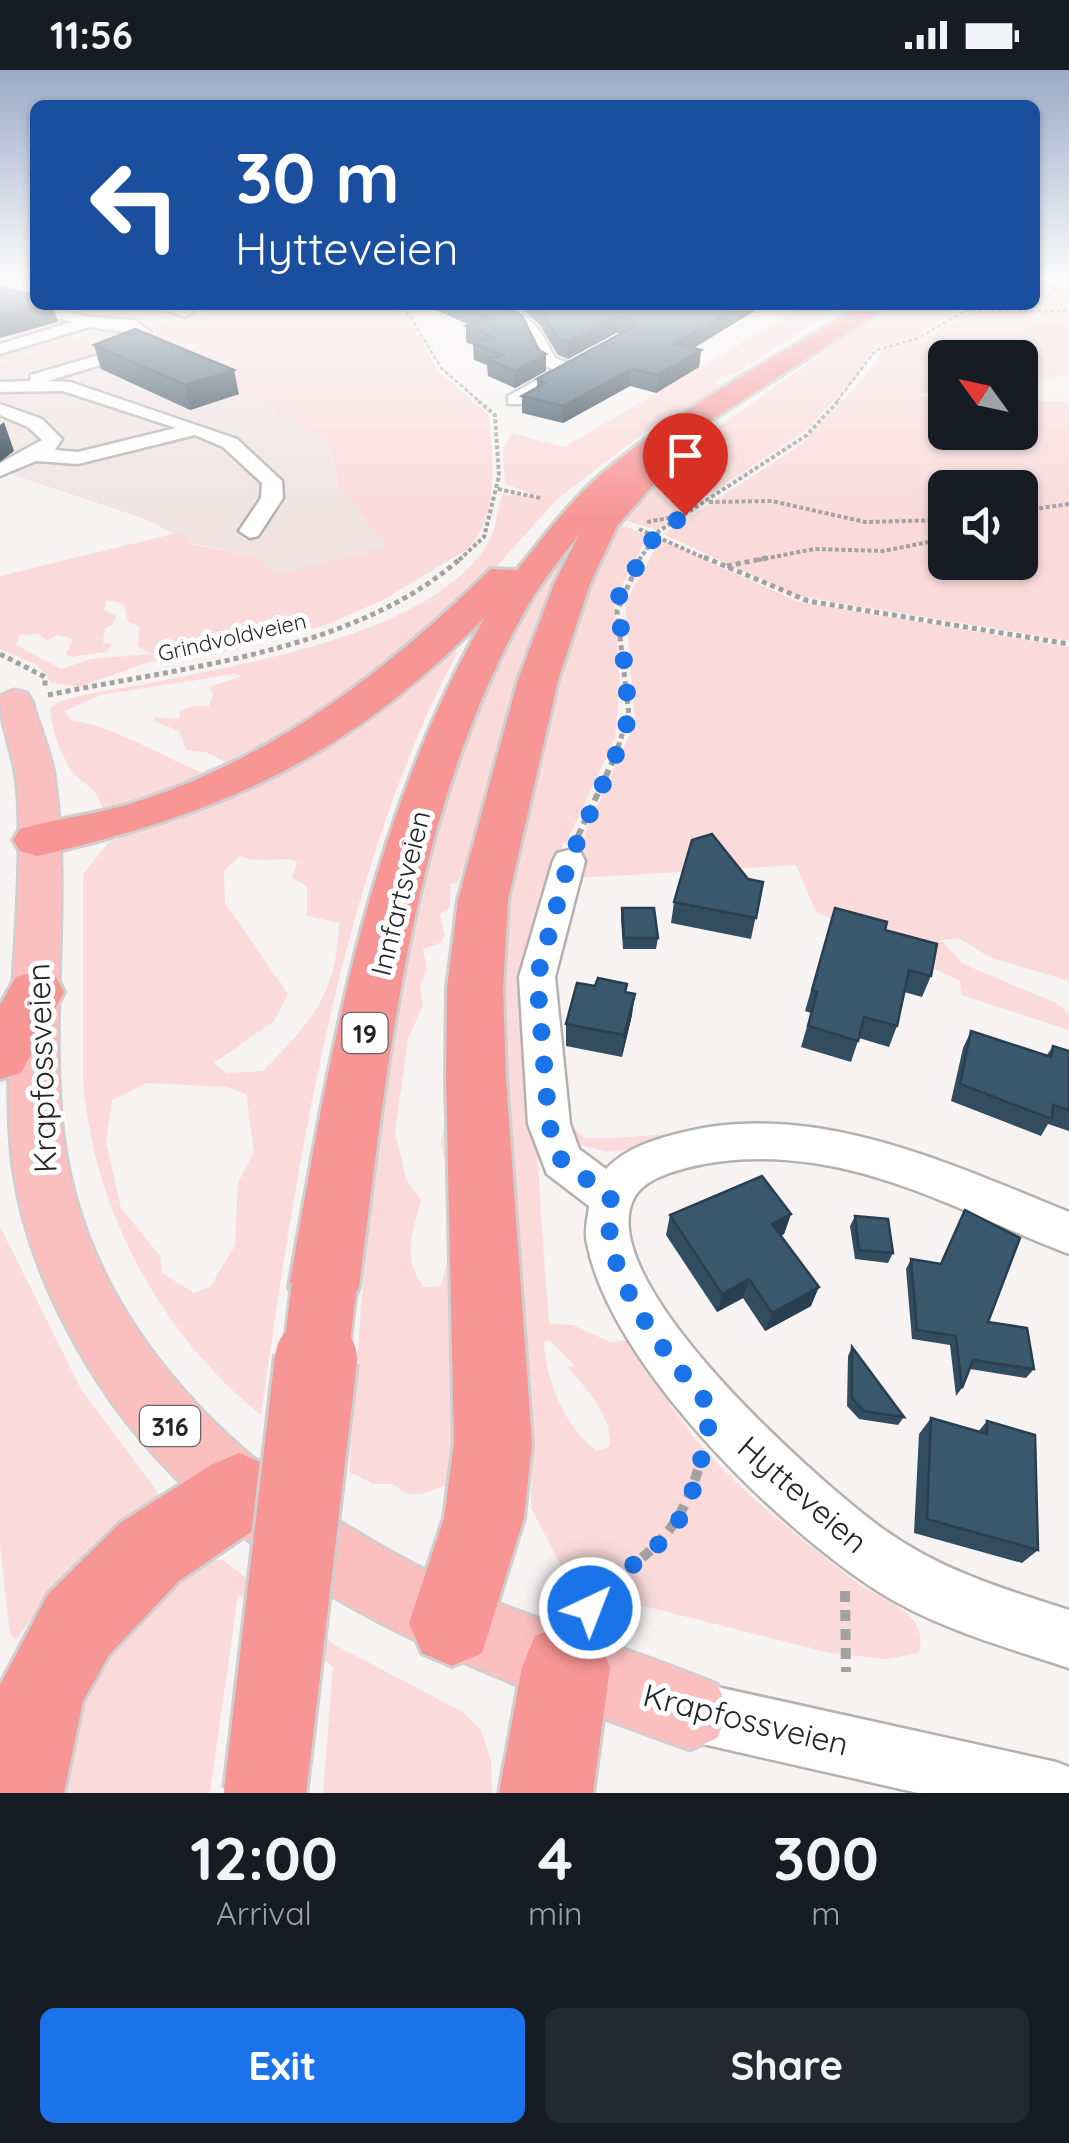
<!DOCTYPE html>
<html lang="en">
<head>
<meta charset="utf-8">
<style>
  body { margin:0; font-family:Quicksand,sans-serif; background:#242831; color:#f1f3f6; height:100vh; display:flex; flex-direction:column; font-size:38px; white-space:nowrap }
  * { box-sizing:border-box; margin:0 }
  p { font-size:32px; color:#9ea1a6 }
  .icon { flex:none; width:55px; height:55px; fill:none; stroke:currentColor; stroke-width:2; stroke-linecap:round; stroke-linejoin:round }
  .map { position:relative; height:1723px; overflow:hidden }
  .drawer { display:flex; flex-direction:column; background:#171b24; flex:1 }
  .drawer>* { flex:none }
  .top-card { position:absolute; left:30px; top:30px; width:1010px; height:210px; border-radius:15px; box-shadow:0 2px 8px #0004; background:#1a4fa0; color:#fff; overflow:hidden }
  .needle { width:65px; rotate:303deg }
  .controls { position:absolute; left:928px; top:270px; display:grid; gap:20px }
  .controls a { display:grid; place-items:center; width:110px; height:110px; border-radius:15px; background:#171b24; box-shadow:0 2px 8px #0004; font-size:50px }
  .pin { position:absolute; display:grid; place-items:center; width:85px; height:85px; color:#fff; margin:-102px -42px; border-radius:50% 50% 50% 0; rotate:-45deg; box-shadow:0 0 10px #0007 }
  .pin .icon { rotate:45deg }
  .me { position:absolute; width:110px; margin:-55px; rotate:43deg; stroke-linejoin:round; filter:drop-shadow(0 0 8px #0008) }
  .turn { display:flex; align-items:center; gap:35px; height:210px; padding:0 40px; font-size:45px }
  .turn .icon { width:130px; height:130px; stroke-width:2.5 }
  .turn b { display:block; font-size:70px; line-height:85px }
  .eta { display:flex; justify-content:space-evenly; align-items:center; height:170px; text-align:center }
  .eta b { font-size:60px; font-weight:700; line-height:70px }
  .cta { display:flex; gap:20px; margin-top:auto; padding:20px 40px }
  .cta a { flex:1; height:115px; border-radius:15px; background:#1a73e8; color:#fff; font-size:40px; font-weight:700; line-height:115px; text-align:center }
  .cta a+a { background:#242831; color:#f1f3f6 }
  .status { display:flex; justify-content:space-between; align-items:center; height:70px; padding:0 50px; background:#171b24; direction:ltr }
  .status svg { height:28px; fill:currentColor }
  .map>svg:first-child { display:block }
  .built { fill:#f0e3e2 }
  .green { fill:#fadbda; fill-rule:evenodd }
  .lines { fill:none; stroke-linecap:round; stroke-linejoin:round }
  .minor-casing { stroke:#b5b1b1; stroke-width:5 }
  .major-casing { stroke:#cfcfcf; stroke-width:5 }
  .highway-casing { stroke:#cfcfcf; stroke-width:6 }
  .path-far4 { stroke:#a4a1a1; stroke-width:2.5; stroke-dasharray:4 2.5; stroke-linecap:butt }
  .path-far3 { stroke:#a4a1a1; stroke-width:4; stroke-dasharray:4 2.5; stroke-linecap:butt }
  .path-far2 { stroke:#a4a1a1; stroke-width:5; stroke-dasharray:5 4; stroke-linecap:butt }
  .path-far1 { stroke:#a4a1a1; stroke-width:6; stroke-dasharray:8 5; stroke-linecap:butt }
  .path { stroke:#a4a1a1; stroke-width:10; stroke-dasharray:11 8; stroke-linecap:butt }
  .minor { fill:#fff; fill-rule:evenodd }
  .major { fill:#fbbfbf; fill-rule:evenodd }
  .highway { fill:#f89595; fill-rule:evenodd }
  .highway-bridge-far1-casing { stroke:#cfcfcf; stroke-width:70; stroke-linecap:butt }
  .highway-bridge-casing { stroke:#cfcfcf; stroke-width:88; stroke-linecap:butt }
  .highway-bridge-far1 { stroke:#f89595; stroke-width:65 }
  .highway-bridge { stroke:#f89595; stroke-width:82 }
  .wall { fill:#324d5f }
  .shaded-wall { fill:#293e4e }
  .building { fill:#3a596f; stroke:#293e4e; stroke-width:2.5 }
  .route { stroke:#1a73e8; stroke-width:18; stroke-dasharray:0 32.4 }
  .labels { text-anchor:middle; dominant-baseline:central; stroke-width:10; stroke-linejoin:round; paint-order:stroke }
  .far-street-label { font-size:22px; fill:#262525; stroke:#fff }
  .shield { fill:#fff; stroke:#676666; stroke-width:2.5 }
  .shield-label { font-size:25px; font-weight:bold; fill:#262525 }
  .street-label { font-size:28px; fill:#262525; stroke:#fff }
  .near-street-label { font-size:32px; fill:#262525; stroke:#fff }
</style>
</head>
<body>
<div class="status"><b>11:56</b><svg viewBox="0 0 49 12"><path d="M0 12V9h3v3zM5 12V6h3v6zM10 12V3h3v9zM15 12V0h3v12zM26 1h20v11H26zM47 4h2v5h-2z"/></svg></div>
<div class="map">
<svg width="1069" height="1723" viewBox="0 0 1069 1723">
  <rect width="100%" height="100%" fill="#f7f3f3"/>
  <path class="built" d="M0,207L35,210V235H227L152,257L162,269L201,283L174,292L246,322L330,374L339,419L390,476L280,506L249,485L195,474L145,449L5,402L0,405Z"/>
  <path class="green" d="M1035,211L1069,225V239L970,238L1035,235Z
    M227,235H392L413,254L437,300L489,345C493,390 500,441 469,478L383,530L323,556L228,581L149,592L79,617L52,613L37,595L0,579V506L177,463L195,475L249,485L280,505L389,476L339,419L330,374L246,322L172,291L200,283L149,268L152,257ZM107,530L124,534L128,552L139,556L138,576L151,584L91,589L61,599L16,575L20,565L39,564L47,571L57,565L73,569L66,584L70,587L107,582L111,574L103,573L105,558L113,554L116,546L104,540Z
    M799,235H844L738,302L716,310L715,314L725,315L653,356L557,429L473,523L377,612L190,719L102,738C97,716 86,718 72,701C60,686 52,659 50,639L57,633C82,623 112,620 139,615C237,595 430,566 487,475C497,460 496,440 503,424L541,427L505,414L503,381L511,363L564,377L781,250ZM234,604L242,606L209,617L213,624L209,636H193L181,641L179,649L155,647L154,651L179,661L186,680L205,682L226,692L201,702C168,689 103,651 71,651L65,641L100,625Z
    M890,235H945L953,240L960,239L950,235H966L914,267L872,279L861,300L808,359L656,460L621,449L662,402L692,376Z
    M971,242H1069V304L1045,311L1020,307V288H945V318L915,325L945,332V362H1020V338L1039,332H1069V571L797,526L663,464L802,374L863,309L883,279L922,268ZM945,418H1020V492H945Z
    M138,263C130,269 120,278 111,282C78,294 25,281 0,303V294C49,274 86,266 138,263Z
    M618,454L648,465L614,532L620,615L615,668L566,774L563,772C519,928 538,1095 549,1254L573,1255L610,1272L634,1270C647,1292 659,1315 672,1337C717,1406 787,1456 849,1507C880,1532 930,1539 919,1583L886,1589L830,1583L584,1521L560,1494L531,1438L532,1385L520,1288L496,878L518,747L583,516ZM550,1270L576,1297L568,1296C587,1322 612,1344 610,1376L597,1381C566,1359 545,1309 544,1272Z
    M660,470L799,532L1069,577V911L989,887L959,868L941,870L963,894L1056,933L1069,944V960L961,925L960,911L816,842L796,795L578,808L586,760L635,653L625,533Z
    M567,477L574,479L525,622L456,1391L447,1415L423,1424H406L393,1414H374L349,1402C370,1116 384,820 512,558C526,530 549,503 567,477ZM471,778L454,881L448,893L452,919L445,952L450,1026L441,1073L449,1112L450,1178L441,1216L424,1217C401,1190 413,1161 421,1130L406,1109L395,1062L408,969L423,935L420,916L427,899L423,879L440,873L445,866L440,844L450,837L451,813L457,814Z
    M450,578L457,583C340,804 296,1099 261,1345C160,1264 92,1138 83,1008V804L108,773L234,720ZM240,786C265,795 280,785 297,792L292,808L307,816V846L339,853C336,926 312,951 263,1001L227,1003L214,993L274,951L288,924L225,833L224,801ZM147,1013L228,1017L246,1024L254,1082L238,1112L235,1175L211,1216L194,1223L162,1203L160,1186L121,1138L106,1072L112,1030Z
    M560,996L571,1055L584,1068C657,1071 727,1050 800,1056L609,1082L571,1073Z
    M0,1156L81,1319L159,1424L89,1481L50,1522L16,1570L10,1564L0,1475Z
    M223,1490L335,1575L461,1641L481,1660L491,1691L492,1723H323L333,1597L238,1524L210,1723H45L69,1631L188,1493Z"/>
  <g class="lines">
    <g class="minor-casing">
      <path id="minor" d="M0,225L89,247L134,250L151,262L135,284L48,311L70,312L237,369L282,411L283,428L258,466L250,468L239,461L261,428L262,413L223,377L195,365L78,394L36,391L0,406V393L42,370L28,357L0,345V334L42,349L62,369L55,380L78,382L176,358L63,321L0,322V312L30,311L31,305L123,278L134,263L89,257L0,284V274L72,252L0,233Z
        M152,235H176L193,242L185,247Z
        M486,235C524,235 540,256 555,288L575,295V303L520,334H508V326L555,300L542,295L525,259Z
        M569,780L581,783L585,791L555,907L570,1054L579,1079L606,1099C626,1078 653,1070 680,1063C813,1029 948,1093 1069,1142V1184C985,1152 903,1106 813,1093C770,1087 728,1087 686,1098C668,1103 644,1110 634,1128C590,1211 822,1415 883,1459C940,1500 1003,1519 1069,1540V1598C1005,1577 936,1558 879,1522C778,1458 610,1294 587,1173C584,1162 588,1147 589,1136L547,1104L528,1054L519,907L553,791L557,783Z
        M690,1611L1056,1692L1069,1697V1723H918L690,1671L669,1662L660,1641L669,1620Z"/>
    </g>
    <g class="major-casing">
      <path id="major" d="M14,620L27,623L32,631C39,658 52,683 55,711C70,821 52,933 61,1044C79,1278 280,1440 483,1527C560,1559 640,1582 717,1614L729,1641L717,1668L690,1680C456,1595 203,1506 76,1275C45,1220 22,1160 13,1098C0,985 21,872 19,759C19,737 18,713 13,692C8,669 0,649 0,626Z"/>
    </g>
    <g class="highway-casing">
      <path id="highway" d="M863,235H890L685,367L676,389L617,456L590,514L558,610L508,830L503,918L506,1008L532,1373L524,1448L482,1583L452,1596L422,1583L409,1553L444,1448L454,1373L446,1008L447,918L458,830L518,610L554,514L580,463C564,485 545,507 531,530C411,737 389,985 359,1217L349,1241L324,1250L299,1241L289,1217C330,986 367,753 485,547C349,687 224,743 37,786L20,781L13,770L20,759C59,748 100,744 139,731C277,686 388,600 491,499L517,500C543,468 567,435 598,407C678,338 773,289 863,235Z
        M36,901L56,907L64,922L21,1003L0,1009V935L16,907Z
        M239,1383L267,1395L279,1423L267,1451L179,1511L109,1585L83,1631L64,1723H0V1615L48,1524L120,1453L211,1395Z
        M566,1553L597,1566L610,1597L593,1723H499L522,1597L535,1566Z"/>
    </g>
    <path class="path-far4" d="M1035,211L1069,223
      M395,235L410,246L441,298L479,331
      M837,331L876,280L918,268L965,241H1069"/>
    <path class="path-far3" d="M498,419L540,428
      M709,432L772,431L865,452L945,450
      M1020,441L1069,434
      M647,452L679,446
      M639,459L709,490
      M459,490L484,467L499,406L495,345L476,329
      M639,490L659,461L807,365L840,329
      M758,490L814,479L883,481L945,469"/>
    <path class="path-far2" d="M704,487L808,531L1069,574
      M727,496L771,487
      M0,584L45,607V618
      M48,625C182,597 357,582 462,487
      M612,694L629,645L617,541L641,487"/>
    <path class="path-far1" d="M578,766L613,691"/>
    <path class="path" d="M845,1521L846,1602
      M590,1538L593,1522C654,1483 682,1461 701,1389"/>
    <use href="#minor" class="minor"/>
    <use href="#major" class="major"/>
    <use href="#highway" class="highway"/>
    <g class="highway-bridge-far1-casing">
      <path id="highway-bridge-far1" d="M315,1292L324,1217"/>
    </g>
    <g class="highway-bridge-casing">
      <path id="highway-bridge" d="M265,1723L316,1289"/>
    </g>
    <use href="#highway-bridge-far1" class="highway-bridge-far1"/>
    <use href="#highway-bridge" class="highway-bridge"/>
  </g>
  <path class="wall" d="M425,235L648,236L764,235L693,278L701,280L699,297L656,323L630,316L563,353L522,343V326L537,318V309L621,264L616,263L568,289L558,285L540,255L523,240L508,237L539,280L546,284V301L515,318L488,306L487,295L474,290L473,275L466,272V256L469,255Z
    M94,275L239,324L190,340L101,299Z
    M748,809L763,812L751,869L671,853L674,832Z
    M622,838L658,868L656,879H623L621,849Z
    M835,838L885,860L931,906L922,927L904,922L897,956L889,977L859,968L851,992L801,977L811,943L805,941Z
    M627,914L626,922L632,945L622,987L566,976V954L595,916Z
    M971,961L1047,985L1053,976L1069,981V1061L1048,1054L1041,1066L951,1031L963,978Z
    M965,1140L988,1252L1034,1299L1026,1308L970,1299L962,1318L956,1326L950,1275L912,1269L906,1199L911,1189L940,1194Z
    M791,1144L784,1164L781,1165L811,1236L765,1261L743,1228L717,1242L666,1165L670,1145Z
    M855,1146L893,1183L888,1193L855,1189L850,1156Z
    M852,1277L904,1347L898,1355L859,1349L847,1336L848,1286Z
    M931,1348L978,1362L987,1351L1038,1480L1022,1493L914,1463L919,1364Z"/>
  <path class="shaded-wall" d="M35,235H53L58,252L0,268V244Z
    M740,235H764L673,291L674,274Z
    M617,247L616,263L568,289V272Z
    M701,280L699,297L656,323L658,305Z
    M546,284V301L515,318V301Z
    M631,299L630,316L563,353V336Z
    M234,300L239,324L190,340L185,315Z
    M4,352L14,381L0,392V355Z
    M635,924L632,945L622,987L624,965Z
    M791,1144L784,1164L766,1173L772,1154Z
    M749,1209L743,1228L717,1242L722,1224Z
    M819,1217L811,1236L765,1261L772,1243Z"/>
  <path class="building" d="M0,217L35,226V235L0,244Z
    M458,235H504L522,246L539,280L546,284L515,301L487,289L503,285L473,273L494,267L466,256L491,249Z
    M535,235L648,236L740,235L674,274L701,280L658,305L631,299L563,336L522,326L545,313L537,309L635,256L636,251L617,247L568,272L558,269L540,239Z
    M135,259L234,300L185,315L94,275Z
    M712,764L748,809L763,812L756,848L674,832L692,770Z
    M622,838H654L658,868H624Z
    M835,838L887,852L885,860L937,874L931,906L909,900L897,956L864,947L858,971L808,956L817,922L812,920Z
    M598,908L627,914L625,922L635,924L624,965L566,954L577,913L595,916Z
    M971,961L1051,987L1053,976L1069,981V1040L1053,1035L1052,1049L960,1014Z
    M762,1106L791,1144L772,1154L819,1217L772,1243L749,1209L722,1224L670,1145Z
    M965,1140L1020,1168L988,1252L1027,1258L1034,1299L973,1290L962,1318L956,1266L917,1260L911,1189L941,1194Z
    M855,1146L888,1149L893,1183L859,1180Z
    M852,1277L904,1347L864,1341L852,1328Z
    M931,1348L987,1364V1351L1035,1365L1038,1480L927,1449Z"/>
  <linearGradient id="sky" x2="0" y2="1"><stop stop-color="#9aaac8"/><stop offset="0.46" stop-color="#fbfafa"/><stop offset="1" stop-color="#fbfafa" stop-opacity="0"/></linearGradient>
  <rect width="1069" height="448" fill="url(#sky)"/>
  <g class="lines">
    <path class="route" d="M590,1538L593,1522C689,1460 689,1449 712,1339C666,1283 596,1204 611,1127L562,1091L557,1081L549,1054L537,908L569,791L622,671L629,645L618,528L656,464L685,445"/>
  </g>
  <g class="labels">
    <g class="far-street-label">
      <text transform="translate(232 567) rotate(-13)">Grindvoldveien</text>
    </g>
    <g class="shield">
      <rect x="342.5" y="943" width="45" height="40" rx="8"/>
      <rect x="140" y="1336" width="60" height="40" rx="8"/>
    </g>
    <g class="shield-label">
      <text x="365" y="963">19</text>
      <text x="170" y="1356">316</text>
    </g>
    <g class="street-label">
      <text transform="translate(400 823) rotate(-76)">Innfartsveien</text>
    </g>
    <g class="near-street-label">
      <text transform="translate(41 998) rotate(-92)">Krapfossveien</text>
      <text transform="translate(803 1424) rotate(41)">Hytteveien</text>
      <text transform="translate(746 1649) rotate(14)">Krapfossveien</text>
    </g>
  </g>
</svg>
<div class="controls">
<a><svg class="needle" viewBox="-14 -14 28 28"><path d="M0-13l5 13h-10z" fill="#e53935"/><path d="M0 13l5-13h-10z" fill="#9ea1a6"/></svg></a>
<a><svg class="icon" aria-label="sound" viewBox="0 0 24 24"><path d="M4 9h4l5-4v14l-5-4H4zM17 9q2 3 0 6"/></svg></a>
</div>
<div class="pin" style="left:685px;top:445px;background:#d93025"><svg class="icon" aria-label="arrive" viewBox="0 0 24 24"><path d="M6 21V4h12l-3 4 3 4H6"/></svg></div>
<svg class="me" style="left:590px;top:1538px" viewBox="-20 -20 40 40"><circle r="17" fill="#1a73e8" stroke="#fff" stroke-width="3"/><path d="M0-11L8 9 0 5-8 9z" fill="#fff"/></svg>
<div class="top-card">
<div class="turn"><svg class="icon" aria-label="left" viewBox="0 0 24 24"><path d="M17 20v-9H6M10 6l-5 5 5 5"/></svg><div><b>30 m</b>Hytteveien</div></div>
</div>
</div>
<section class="drawer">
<div class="eta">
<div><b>12:00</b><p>Arrival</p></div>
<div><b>4</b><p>min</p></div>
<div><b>300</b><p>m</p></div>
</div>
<div class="cta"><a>Exit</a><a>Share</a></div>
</section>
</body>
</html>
